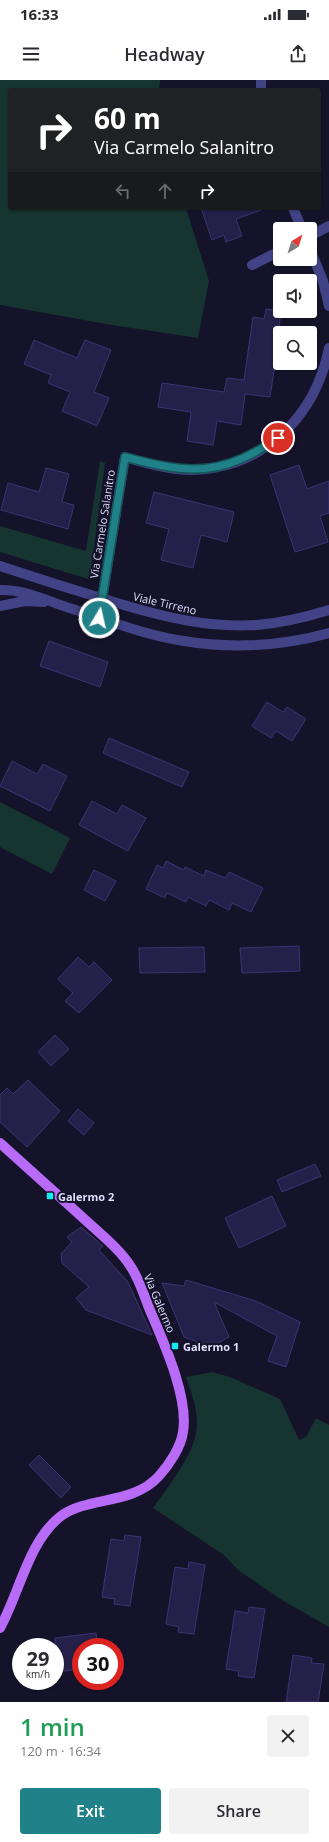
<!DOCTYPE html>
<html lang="en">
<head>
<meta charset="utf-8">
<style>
  body { margin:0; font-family:"Open Sans",sans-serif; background:#f2f2f3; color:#2b2b33; height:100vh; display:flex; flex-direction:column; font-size:15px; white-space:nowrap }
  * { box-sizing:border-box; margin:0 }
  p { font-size:13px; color:#7c7c81 }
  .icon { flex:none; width:22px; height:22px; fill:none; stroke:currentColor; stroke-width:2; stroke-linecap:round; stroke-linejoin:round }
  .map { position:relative; height:1622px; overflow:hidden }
  .drawer { display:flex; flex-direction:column; background:#fff; flex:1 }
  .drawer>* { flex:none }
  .top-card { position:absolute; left:8px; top:8px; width:313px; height:122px; border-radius:4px; box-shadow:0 1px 3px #0004; background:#202124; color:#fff; overflow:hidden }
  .needle { width:26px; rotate:38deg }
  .controls { position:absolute; left:273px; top:142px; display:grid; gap:8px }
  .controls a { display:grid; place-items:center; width:44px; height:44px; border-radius:4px; background:#fff; box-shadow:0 1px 3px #0004; font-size:20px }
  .speed { position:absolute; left:12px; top:1558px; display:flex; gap:8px; font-size:20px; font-weight:700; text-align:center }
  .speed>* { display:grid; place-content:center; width:52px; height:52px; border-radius:50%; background:#fff; box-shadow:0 1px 3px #0004; line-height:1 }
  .speed small { font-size:10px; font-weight:400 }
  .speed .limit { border:6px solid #d22; background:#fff; color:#111 }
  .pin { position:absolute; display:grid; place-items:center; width:34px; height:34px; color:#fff; margin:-17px; border:2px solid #fff; border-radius:50%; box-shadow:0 1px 4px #0007 }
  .me { position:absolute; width:44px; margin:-22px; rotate:9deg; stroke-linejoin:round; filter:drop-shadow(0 0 3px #0008) }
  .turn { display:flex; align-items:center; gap:14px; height:84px; padding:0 20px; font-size:18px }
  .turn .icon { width:52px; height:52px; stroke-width:2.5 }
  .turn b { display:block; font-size:28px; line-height:34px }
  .lanes { display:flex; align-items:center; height:38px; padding:0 20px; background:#0003; justify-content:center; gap:20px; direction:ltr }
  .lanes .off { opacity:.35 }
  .round { display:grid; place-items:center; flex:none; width:42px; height:42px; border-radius:4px; background:#f2f2f3 }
  .headline { display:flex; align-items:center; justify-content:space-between; height:68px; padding:0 20px }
  h1 { font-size:24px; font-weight:600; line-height:30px; color:#1e9e55 }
  .cta { display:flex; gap:8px; margin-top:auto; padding:8px 20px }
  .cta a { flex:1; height:46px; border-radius:4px; background:#218188; color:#fff; font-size:16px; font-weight:600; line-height:46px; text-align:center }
  .cta a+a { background:#f2f2f3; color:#2b2b33 }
  .status { display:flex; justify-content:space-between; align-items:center; height:28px; padding:0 20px; background:#fff; direction:ltr }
  .status svg { height:11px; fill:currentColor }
  header { display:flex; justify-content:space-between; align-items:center; height:52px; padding:0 20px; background:#fff; font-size:18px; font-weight:600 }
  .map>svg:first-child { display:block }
  .green { fill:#163430 }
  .building { fill:#25204a; stroke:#3b3374 }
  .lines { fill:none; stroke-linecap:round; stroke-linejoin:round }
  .minor { stroke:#414386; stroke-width:10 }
  .major { stroke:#b86bf6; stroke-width:10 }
  .route-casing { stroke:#155458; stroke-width:10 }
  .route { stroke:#218188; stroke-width:7 }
  .poi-dot { fill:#15ebf1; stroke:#15132a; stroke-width:1.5 }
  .labels { text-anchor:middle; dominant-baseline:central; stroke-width:4; stroke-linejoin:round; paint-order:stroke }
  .street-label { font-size:11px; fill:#dfdefd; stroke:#15132a }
  .poi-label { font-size:11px; font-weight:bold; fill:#dfdefd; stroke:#15132a; text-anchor:start }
</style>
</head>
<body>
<div class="status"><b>16:33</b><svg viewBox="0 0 49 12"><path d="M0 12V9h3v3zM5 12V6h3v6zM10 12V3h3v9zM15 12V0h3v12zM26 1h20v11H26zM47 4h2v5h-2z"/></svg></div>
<header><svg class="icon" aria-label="menu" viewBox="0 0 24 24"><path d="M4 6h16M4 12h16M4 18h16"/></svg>Headway<svg class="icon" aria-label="share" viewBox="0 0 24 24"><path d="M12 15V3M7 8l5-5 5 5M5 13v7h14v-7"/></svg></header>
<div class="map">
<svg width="329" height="1622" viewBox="0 0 329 1622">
  <rect width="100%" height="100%" fill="#15132a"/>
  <path class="green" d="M0,0H160L159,10H10V128H186L209,201L198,258L112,245L0,225Z
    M100,381L105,383L90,498L88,499L0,472V446L86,471Z
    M0,722L70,758L52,794L0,767Z
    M212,1292L230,1297L280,1319L299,1360L306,1357L316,1338L329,1345V1547L282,1520L238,1490L224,1475L153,1428C167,1408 191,1378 196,1354C200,1335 192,1315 186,1297Z"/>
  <path class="building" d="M201,128H261V130L236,139L242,156L226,162L224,155L212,160Z
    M266,229L281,231L278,256H280V285L275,284L270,317L245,314L241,345L217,341L213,365L187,361L191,332L158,327L162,303L224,312L227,298L244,300L253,237L264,239Z
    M34,260L77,278L85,260L111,270L94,312L109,318L97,346L62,331L70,312L48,303L51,295L24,284Z
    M299,385L307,409L329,401V433L320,436L328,462L295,472L270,395Z
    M46,388L69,394L62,422L74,425L68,449L1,430L8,403L39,412Z
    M154,412L234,432L227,462L201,455L193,488L161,480L169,449L146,443Z
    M49,561L108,582L100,607L40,586Z
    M267,622L283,632L287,627L306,639L292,661L276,651L271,658L252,646Z
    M109,658L189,692L182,707L103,673Z
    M12,681L37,694L43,684L67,696L50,731L0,706Z
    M92,721L117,734L122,725L146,738L128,771L79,745Z
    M166,781L184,790L185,787L204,796L206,790L225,798L229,792L263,808L251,832L232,823L229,830L209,820L206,826L188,817L186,822L167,813L165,818L146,809L157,785L163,788Z
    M94,790L116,801L105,821L84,810Z
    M299,866L300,891L242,893L240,868Z
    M204,867L205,892L140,893L139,868Z
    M78,877L89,887L94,882L112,900L79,933L65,921L73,913L58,899Z
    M55,955L69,969L51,986L38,972Z
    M28,1000L60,1031L27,1067L0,1042V1015L7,1008L13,1014Z
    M78,1029L94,1043L84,1055L68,1041Z
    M315,1084L321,1096L282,1112L277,1100Z
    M272,1116L286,1146L239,1168L225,1138Z
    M81,1147L103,1166L99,1170L128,1202L152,1255L86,1230L76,1218L89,1207L62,1183L61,1174L72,1162L67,1157Z
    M186,1200L256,1221L300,1242L286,1287L268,1281L277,1256L214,1222L229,1257L211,1267L184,1257L162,1203L184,1206Z
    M39,1375L71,1407L61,1418L29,1385Z
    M125,1455L141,1457L130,1526L114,1524L115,1519L102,1517L111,1459L124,1461Z
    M189,1482L205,1485L194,1554L178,1552L179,1547L166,1544L175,1487L188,1489Z
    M249,1527L265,1529L254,1598L238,1596L239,1591L226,1589L235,1531L248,1533Z
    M96,1553L98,1567H81V1589L55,1592V1558Z
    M293,1575L312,1578L311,1583L324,1584L318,1622H286Z"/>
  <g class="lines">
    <path class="minor" d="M261,0V10
      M293,128L302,149
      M310,156L329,146
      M310,169L323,201L329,226
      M252,185L280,171
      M0,486C39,499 77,511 117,523C163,537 208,548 257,545C282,543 306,537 329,530
      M0,510C27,509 53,524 79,531C113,542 148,556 184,561C233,569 282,566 329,553
      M0,526L25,521L44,522
      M99,538L125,377C146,383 169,390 191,390C264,388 315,337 329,268"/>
    <path class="major" d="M0,1063C27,1087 54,1112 81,1136C98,1152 119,1168 131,1187C139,1199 144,1215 149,1228C163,1261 189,1317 183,1352C181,1367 169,1385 159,1396C133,1425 89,1416 61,1436C29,1460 19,1514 0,1548"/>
  </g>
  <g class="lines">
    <g class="route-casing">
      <path id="route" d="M99,538L125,377C189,394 222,397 278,358"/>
    </g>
    <use href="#route" class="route"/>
  </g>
  <g class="poi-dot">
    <rect x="46" y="1112" width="8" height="8" rx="2"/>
    <rect x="171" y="1262" width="8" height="8" rx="2"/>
  </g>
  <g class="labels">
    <g class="street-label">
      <text transform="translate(102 444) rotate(-81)">Via Carmelo Salanitro</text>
      <text transform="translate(165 523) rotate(13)">Viale Tirreno</text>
      <text transform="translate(160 1223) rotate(67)">Via Galermo</text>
    </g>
    <g class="poi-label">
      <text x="58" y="1116">Galermo 2</text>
      <text x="183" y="1266">Galermo 1</text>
    </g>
  </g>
</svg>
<div class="controls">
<a><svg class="needle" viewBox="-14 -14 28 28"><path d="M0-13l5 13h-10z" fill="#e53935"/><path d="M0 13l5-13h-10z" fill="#7c7c81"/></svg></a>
<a><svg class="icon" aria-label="sound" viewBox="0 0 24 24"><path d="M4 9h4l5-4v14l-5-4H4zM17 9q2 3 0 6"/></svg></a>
<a><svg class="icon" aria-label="search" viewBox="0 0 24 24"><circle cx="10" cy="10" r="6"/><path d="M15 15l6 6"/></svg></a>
</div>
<div class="speed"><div>29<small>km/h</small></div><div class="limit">30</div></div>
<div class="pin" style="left:278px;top:358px;background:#d93025"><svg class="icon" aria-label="arrive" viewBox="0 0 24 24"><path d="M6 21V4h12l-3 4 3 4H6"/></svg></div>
<svg class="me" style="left:99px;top:538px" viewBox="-20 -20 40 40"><circle r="17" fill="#218188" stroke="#fff" stroke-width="3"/><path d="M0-11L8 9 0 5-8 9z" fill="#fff"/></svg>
<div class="top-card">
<div class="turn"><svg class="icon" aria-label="right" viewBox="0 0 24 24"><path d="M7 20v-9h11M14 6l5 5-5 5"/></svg><div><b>60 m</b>Via Carmelo Salanitro</div></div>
<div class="lanes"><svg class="icon off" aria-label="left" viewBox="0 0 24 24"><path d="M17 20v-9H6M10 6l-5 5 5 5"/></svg><svg class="icon off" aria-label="ahead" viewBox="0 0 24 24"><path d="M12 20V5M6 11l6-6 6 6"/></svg><svg class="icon" aria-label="right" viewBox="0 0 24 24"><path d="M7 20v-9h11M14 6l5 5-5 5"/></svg></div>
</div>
</div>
<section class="drawer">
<div class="headline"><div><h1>1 min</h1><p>120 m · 16:34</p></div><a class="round"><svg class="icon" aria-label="close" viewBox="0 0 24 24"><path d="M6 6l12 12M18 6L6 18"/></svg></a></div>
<div class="cta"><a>Exit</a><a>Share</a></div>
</section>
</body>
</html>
